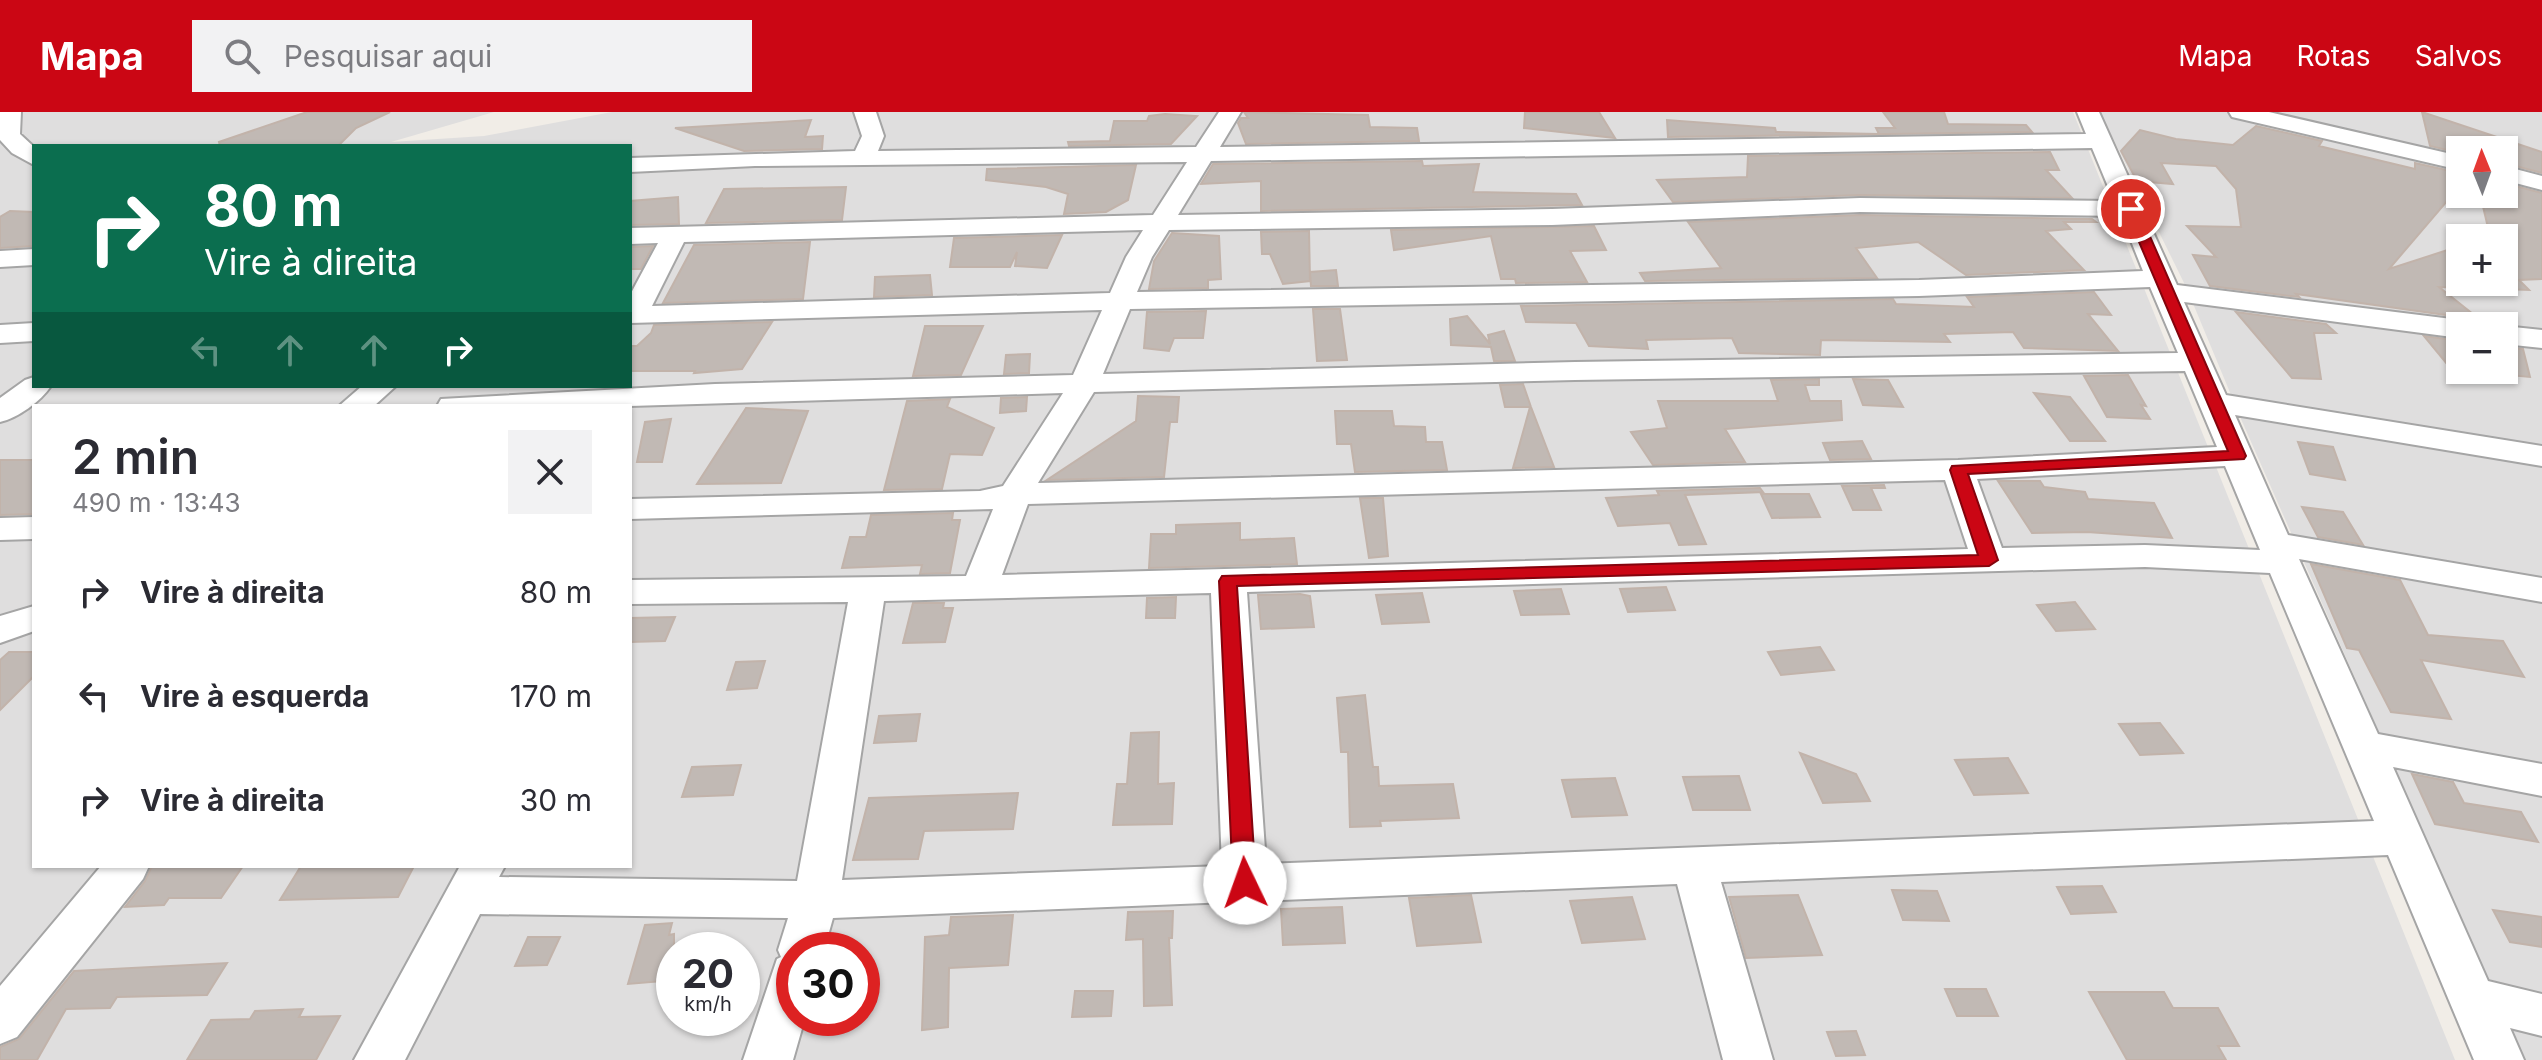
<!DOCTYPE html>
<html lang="pt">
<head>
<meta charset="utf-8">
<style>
  body { margin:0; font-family:Inter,sans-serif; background:#f2f2f3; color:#2b2b33; height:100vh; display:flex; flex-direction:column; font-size:30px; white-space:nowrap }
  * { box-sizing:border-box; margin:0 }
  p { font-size:26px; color:#7c7c81 }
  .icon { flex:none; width:44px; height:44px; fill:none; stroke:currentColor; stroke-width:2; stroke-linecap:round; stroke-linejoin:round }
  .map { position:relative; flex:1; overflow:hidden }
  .panel { position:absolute; left:32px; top:292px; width:600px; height:464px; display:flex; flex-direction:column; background:#fff; border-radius:0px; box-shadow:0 2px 6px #0004 }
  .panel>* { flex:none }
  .banner { position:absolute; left:32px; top:32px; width:600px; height:244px; border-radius:0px; box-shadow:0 2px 6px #0004; background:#0b6e4f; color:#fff; overflow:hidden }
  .needle { width:52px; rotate:359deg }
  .tools { position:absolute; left:2446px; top:24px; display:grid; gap:16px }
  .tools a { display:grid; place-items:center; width:72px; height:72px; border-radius:0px; background:#fff; box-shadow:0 2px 6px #0004; font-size:40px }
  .speed { position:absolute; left:656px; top:820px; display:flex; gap:16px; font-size:40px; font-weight:700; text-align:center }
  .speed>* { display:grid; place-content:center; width:104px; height:104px; border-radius:50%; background:#fff; box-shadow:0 2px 6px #0004; line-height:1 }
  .speed small { font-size:20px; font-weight:400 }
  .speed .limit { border:12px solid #d22; background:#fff; color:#111 }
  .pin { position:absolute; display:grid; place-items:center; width:68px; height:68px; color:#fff; margin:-34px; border:4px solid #fff; border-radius:50%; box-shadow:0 2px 8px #0007 }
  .me { position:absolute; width:88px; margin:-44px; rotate:357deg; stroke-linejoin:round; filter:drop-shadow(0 0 6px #0008) }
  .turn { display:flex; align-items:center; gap:28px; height:168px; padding:0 40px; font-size:36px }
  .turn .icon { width:104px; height:104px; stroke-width:2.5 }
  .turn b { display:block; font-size:56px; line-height:68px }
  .lanes { display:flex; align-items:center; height:76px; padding:0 40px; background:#0003; justify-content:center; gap:40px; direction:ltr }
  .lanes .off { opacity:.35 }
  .round { display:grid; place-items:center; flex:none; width:84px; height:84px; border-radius:0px; background:#f2f2f3 }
  .headline { display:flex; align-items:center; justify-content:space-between; height:136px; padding:0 40px }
  h1 { font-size:48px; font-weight:600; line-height:60px }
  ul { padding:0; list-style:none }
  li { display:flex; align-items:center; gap:24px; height:104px; padding:0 40px }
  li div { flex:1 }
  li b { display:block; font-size:30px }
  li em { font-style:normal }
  header { display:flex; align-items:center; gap:48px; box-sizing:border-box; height:112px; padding:0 40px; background:#cb0614; color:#fff }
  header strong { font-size:38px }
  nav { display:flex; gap:44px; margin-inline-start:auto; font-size:28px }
  .search { width:560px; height:72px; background:#f2f2f3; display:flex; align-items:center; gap:20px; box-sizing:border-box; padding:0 28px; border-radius:0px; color:#7c7c81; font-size:30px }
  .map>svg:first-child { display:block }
  .residential { fill:#dfdede; fill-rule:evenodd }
  .building { fill:#c1b9b4; stroke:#c2b3aa; stroke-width:2; fill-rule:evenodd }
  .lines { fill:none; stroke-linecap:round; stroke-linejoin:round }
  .minor-casing { stroke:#a5a5a5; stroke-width:4 }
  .minor { fill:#fff; fill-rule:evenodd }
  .route { fill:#cb0614; stroke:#84040d; stroke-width:2 }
</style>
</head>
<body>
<header>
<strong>Mapa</strong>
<div class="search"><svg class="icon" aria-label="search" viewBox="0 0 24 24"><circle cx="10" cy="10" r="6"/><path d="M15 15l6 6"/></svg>Pesquisar aqui</div>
<nav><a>Mapa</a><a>Rotas</a><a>Salvos</a></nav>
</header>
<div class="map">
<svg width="2542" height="948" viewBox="0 0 2542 948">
  <rect width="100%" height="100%" fill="#f1ede7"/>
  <path class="residential" d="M0,0H286L353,4L364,0H494L391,30L484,24L612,0H2073L2455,948H0ZM34,34H630V274H34ZM34,294H630V754H34ZM674,838H742V906H674ZM794,838H862V906H794Z
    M2100,0H2542V948H2523L2241,307L2187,177ZM2460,38H2504V82H2460ZM2460,126H2504V170H2460ZM2460,214H2504V258H2460Z"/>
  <path class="building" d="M307,0H390L356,16L338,34H220L219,30Z
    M1244,0L1368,3L1370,15L1417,16L1419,29L1246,32L1238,11L1241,6H1248Z
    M1525,0H1599L1615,26L1524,16Z
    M1883,0H1944L1948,12L2026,13L2032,20L1668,25L1667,8L1775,16L1776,20L1879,22L1876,16H1895Z
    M2422,0L2542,40V61L2504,51V38H2460V41L2430,34Z
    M1165,2L1197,4L1171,32L1069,34L1068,30L1110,29L1114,9H1147L1149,4Z
    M811,8L805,25L823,24L822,37L744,39L675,16Z
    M2256,14L2322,29L2319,34L2415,57V51L2460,61V82H2504V71L2542,81V167L2519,168L2529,178L2439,175L2488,214H2475L2460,205L2296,182L2299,185L2210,174L2193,143L2216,145L2187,114L2241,115L2236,77L2216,54L2161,51L2173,72L2137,69L2121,39L2140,18L2176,27L2233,33ZM2453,82L2481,86L2490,124L2485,126H2504V170H2460V134L2389,157Z
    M2050,40L2059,58H2046L2072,86L1860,83L1673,90L1657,68L1747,65L1748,44Z
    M1422,49L1423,54L1479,52L1473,80L1576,82L1582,93L1261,99V69L1201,72L1213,52Z
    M1136,53L1128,88L1106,100L1064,102L1068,82L1046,75L986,68L987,57Z
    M846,75L842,108L706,111L724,77Z
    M678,85L679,112L630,113V89Z
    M10,99L34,100V134L0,136V105Z
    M1860,103L2092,107L2096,110H2064L2071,117L2046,119L2084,158L1966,163L1918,130L1856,136L1877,166L1645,169L1640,161L1721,156L1688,110Z
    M1594,114L1606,138L1570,139L1587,170L1516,171L1515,167H1501L1491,124L1394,138L1391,118Z
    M1309,119L1310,169L1283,172L1270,142H1262L1261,120Z
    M1172,121L1219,124L1221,167L1208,168V176L1149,177L1154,149Z
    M1062,123L1047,156L1015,154L1017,140L1010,155H950L954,126Z
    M810,130L803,187L663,191L694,133Z
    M653,134L641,157H630V135Z
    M1336,158L1338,174H1311L1310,160Z
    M930,163L932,183L874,185L875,165Z
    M2094,180L2111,203L2088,202L2118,239L2024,236L2013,220L1944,222L1950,230L1821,228L1820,243L1739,241L1732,226L1646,228L1648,237L1589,234L1576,211L1526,210L1521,194L1893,187L1896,192L1974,195L1967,185Z
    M1313,197H1340L1347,248L1317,249Z
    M1206,199L1203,226H1174L1169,239L1144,236L1147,200Z
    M2236,200L2326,212L2336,221H2314L2321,267L2292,266Z
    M1467,204L1490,232L1488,223L1504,219L1515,249H1494L1491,235L1451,233L1450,207Z
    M772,210L742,257L694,261L695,259H630V234H637L651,221L654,213Z
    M925,214H983L961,263L913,264Z
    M2424,224L2460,229V258H2504V235L2523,237L2530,265L2452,258Z
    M1030,242L1029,261L1004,262L1006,243Z
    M2128,263L2146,294L2141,293L2150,307L2107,305L2084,264Z
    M1819,267V273H1805L1810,289H1841L1842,308L1725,317L1745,350L1653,353L1631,320L1667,316L1658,289H1778L1771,268Z
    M1853,267L1888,268L1903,295L1863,293Z
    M1523,272L1531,295L1554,355L1513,356L1530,295H1505L1500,273Z
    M2034,281L2070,285L2105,329H2070Z
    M1138,284L1179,285L1177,310H1170L1164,365L1047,368L1136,309Z
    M1027,285L1026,299L1000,301L1001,286Z
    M950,287L947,295L994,316L982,343L950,342L942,377L884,378L907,289Z
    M746,296L808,299L781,371L697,372Z
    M1335,299H1392L1394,314L1425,315L1426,330H1442L1447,358L1355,360L1351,332H1337Z
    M671,307L662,350H637L645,310Z
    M1862,329L1871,347L1830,348L1823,331Z
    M2298,330L2333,335L2345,368L2310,362Z
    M0,348H34V402L0,403Z
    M1998,369H2040L2044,375L2085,380L2088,387L2154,391L2172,426L2087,420L2032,421Z
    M1884,373L1885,376H1871L1881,398H1853L1842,374Z
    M1760,376L1763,380L1685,383L1706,432L1679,433L1670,411L1618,414L1606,386L1659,383L1657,379Z
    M1761,382H1809L1820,405L1772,406Z
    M1360,386H1383L1388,444L1369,446Z
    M2302,395L2343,400L2363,433L2318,425Z
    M953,401L952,408H960L950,461L920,462L922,453L842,456L850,425H866L871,403Z
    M1240,411V428L1294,426L1297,452L1149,456L1151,422H1176V413Z
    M2311,452L2400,468L2428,523L2503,529L2524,565L2421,548L2451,607L2391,600L2359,538L2347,536Z
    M1666,475L1675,498L1628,500L1620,477Z
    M1561,477L1569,502L1521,503L1514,479Z
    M1422,481L1429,510L1382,512L1376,483Z
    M1300,482L1310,484L1314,515L1261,517L1258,483Z
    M1176,485L1175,506H1146L1147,486Z
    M2075,490L2095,517L2056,519L2037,493Z
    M913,491H944L943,496H953L945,530L903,531Z
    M675,505L665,529L630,530V506Z
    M1820,535L1834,558L1781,563L1768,540Z
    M9,540H34V564L0,598V548Z
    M765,549L757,576L727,578L736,550Z
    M1365,583L1373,655H1378L1379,674L1453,672L1459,706L1380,709L1381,714L1350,715L1348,640H1341L1337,586Z
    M920,602L916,629L874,631L879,604Z
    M2160,611L2183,641L2140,643L2119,612Z
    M1159,620L1158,672L1174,671L1172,712L1113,713L1117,672H1127L1131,621Z
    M1800,641L1856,662L1870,689L1823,691Z
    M2008,646L2028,681L1974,683L1955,648Z
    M741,653L733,683L682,685L692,655Z
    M2412,662L2453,670L2464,691L2521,700L2538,730L2435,712Z
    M1739,664L1750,698H1693L1683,665Z
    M1615,666L1627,703L1572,705L1562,668Z
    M1018,681L1013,717L924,719L918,747L853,748L869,686Z
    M152,754H243L221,786H169L164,793L125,795L145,769Z
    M301,754H414L398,785L280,788Z
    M2102,774L2116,800L2071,802L2057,775Z
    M1892,778L1937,779L1949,809L1903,808Z
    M1471,783L1481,830L1417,834L1409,786Z
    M1798,783L1822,843L1746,846L1729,785Z
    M1632,785L1645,827L1582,831L1570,789Z
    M1342,795L1345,831L1283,833L1281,797Z
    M2493,798L2542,805V835L2510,830Z
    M1173,799L1172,826H1169L1172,893L1144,894L1143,827L1126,828L1128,800Z
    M1013,803L1008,853L949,856L948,915L922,918L925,825L949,823L951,805Z
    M672,811L669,823L674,822V868L628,872L645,813Z
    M528,825H560L547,853L515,854Z
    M227,851L207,883L117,885L110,896L66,897L37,948H0V935L19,927L74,859Z
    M1945,877H1986L1998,904H1957Z
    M1075,879H1113L1111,904L1072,905Z
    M2089,880H2164L2173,896H2218L2239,934H2218L2226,948H2127Z
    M303,897L299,905L340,904L316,948H187L211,908L250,907L255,899Z
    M1856,919L1865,943L1836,944L1827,920Z"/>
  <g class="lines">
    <g class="minor-casing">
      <path id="minor" d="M0,0H21L20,22L34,35V53L12,41L0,28Z
        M854,0H876L884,24L878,39L1196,35L1219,0H1241L1220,35L2086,22L2077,0H2099L2177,173L2460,208L2472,214H2460V226L2184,190L2226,283L2542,334V354L2235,303L2288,423L2542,466V490L2299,447L2378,622L2542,652V684L2393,655L2488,869L2542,882V924L2510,916L2524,948H2474L2388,743L1721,770L1773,948H1723L1677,772L833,806L824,838H794V906H805L793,948H743L777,847L781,845L778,838L788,806L480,802L405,948H354L460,754H505L499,765L797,769L848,490L630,492V468L966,464L993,397L630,407V387L980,379L1003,374L1063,281L630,294H437L441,287L715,272L1073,263L1102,198L630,211V183L658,131L630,132V116L1153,103L1187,50L755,54L630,60V46L855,39L862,24ZM2092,36L2114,89L1860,86L1552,97L1178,103L1211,49ZM1860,100L2121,104L2143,159L1919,168L1137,180L1152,145L1169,118L1552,113ZM1143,118L1126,145L1110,181L652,194L684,130ZM2150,175L2178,241L1575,250L1103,262L1130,197L1919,184ZM2185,259L2217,335L1958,348L1038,371L1094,280L1575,268ZM2225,354L2260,438L2145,433L2002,436L1977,367ZM1945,368L1968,437L1002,463L1028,392ZM2145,455L2270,461L2374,709L1266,752L1247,480ZM1211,481L1222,754L842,768L884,489Z
        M2229,0H2269L2460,44V58L2232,5Z
        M2504,54L2542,64V78L2504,68Z
        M34,137V153L0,155V139Z
        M34,211V229L0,231V213Z
        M2504,214L2542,218V236L2504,232Z
        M34,265V274H51C41,289 18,306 0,310V286L25,268Z
        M362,274H396L374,294H339Z
        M34,405V427L0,428V406Z
        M34,494V519L0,531V504Z
        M101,754H149L143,767L17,925L0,932V874Z"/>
    </g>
    <use href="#minor" class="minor"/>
  </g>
  <path class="route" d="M2131,93L2138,97L2246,344L2244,347L1968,362L1998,448L1989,454L1237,474L1256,771L1253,778L1245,780L1237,778L1233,771L1219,469L1222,464L1978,443L1950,358L1952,354L2228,339L2125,97Z"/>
</svg>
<div class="tools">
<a><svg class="needle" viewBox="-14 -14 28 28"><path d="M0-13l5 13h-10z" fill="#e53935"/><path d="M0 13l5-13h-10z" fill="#7c7c81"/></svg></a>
<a>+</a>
<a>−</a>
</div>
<div class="speed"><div>20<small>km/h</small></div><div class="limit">30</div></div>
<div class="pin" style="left:2131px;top:97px;background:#d93025"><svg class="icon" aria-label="arrive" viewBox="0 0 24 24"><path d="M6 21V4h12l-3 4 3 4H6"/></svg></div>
<svg class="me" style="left:1245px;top:771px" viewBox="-20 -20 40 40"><circle r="19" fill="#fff"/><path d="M0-13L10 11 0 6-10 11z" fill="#cb0614"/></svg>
<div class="banner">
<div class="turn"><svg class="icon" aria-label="right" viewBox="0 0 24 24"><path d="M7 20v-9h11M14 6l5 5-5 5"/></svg><div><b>80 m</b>Vire à direita</div></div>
<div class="lanes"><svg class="icon off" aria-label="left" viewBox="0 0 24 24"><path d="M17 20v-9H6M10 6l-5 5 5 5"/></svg><svg class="icon off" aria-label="ahead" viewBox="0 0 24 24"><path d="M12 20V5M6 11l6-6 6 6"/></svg><svg class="icon off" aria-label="ahead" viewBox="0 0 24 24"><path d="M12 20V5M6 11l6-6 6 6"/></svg><svg class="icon" aria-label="right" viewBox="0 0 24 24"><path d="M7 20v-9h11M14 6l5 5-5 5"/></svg></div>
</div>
<section class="panel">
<div class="headline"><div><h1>2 min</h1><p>490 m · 13:43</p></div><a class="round"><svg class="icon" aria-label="close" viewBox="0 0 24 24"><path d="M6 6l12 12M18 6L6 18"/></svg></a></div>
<ul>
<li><svg class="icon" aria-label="right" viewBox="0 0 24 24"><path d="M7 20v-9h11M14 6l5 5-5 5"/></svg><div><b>Vire à direita</b></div><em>80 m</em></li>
<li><svg class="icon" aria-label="left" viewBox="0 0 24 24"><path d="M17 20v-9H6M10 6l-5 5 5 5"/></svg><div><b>Vire à esquerda</b></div><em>170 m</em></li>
<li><svg class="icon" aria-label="right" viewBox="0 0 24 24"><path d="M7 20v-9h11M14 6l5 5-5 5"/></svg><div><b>Vire à direita</b></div><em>30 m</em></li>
</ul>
</section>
</div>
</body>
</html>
